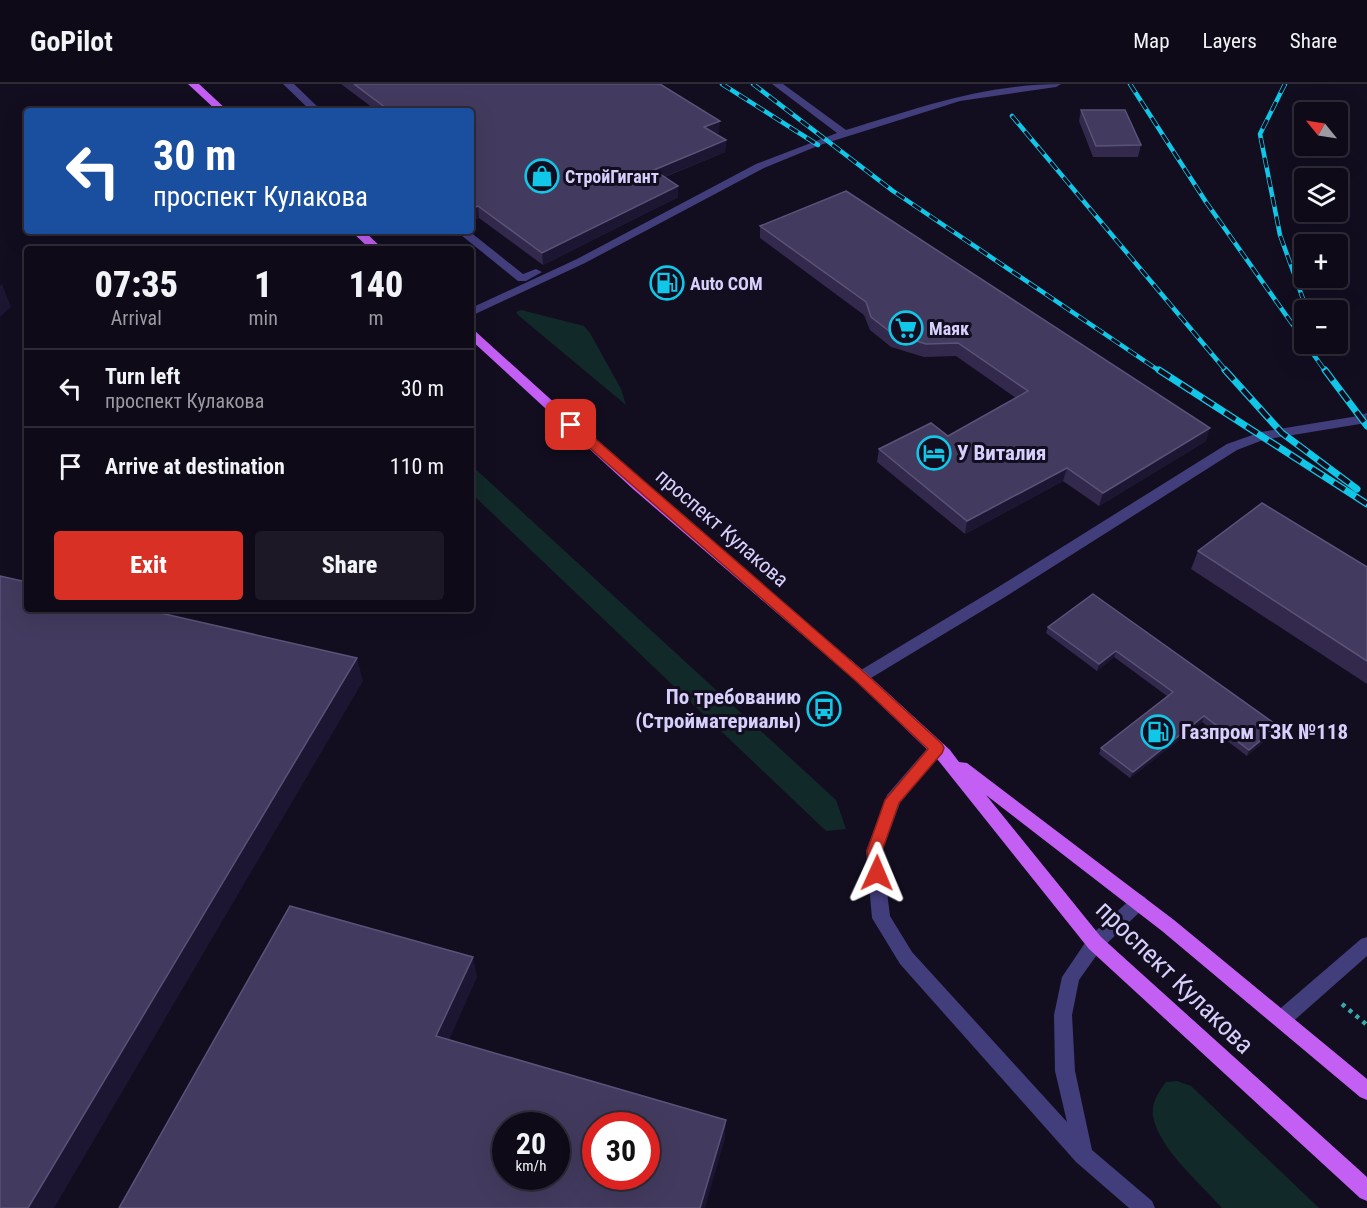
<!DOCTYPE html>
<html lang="en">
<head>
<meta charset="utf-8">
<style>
  body { margin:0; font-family:"Roboto Condensed",sans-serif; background:#1c1825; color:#f1f3f6; height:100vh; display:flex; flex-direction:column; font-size:22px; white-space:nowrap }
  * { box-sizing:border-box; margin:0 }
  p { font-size:20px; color:#9b9aa2 }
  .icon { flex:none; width:33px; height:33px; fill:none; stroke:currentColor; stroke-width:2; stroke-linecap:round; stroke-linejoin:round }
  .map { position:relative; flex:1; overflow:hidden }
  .panel { position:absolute; left:24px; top:162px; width:450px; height:366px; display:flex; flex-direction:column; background:#0e0a18; border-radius:6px; box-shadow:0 6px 24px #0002,0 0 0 2px #2e2b37 }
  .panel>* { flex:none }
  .guide { position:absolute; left:24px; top:24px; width:450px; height:126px; border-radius:6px; box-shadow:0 6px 24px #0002,0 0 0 2px #2e2b37; background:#1a4fa0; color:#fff; overflow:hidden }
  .needle { width:39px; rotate:300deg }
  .buttons { position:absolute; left:1294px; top:18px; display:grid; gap:12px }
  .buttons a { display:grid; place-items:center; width:54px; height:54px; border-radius:6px; background:#0e0a18; box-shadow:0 6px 24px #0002,0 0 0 2px #2e2b37; font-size:30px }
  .speed { position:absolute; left:492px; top:1028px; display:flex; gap:12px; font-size:30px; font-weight:700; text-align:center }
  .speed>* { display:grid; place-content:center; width:78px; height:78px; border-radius:50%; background:#0e0a18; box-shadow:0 6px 24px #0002,0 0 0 2px #2e2b37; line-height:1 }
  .speed small { font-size:15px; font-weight:400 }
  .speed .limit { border:9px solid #d22; background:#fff; color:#111 }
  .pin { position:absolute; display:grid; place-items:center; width:51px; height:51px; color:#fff; margin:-26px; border-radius:12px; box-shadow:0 3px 9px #0006 }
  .me { position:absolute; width:66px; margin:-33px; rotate:1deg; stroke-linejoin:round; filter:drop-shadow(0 0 4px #0008) }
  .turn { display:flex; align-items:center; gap:21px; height:126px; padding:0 30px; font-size:27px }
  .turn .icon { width:78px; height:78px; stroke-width:2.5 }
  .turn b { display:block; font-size:42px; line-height:51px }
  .eta { display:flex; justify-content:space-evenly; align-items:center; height:102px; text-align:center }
  .eta b { font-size:36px; font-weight:800; line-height:42px }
  .button { display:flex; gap:12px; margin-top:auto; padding:12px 30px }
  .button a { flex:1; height:69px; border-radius:6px; background:#d93025; color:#fff; font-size:24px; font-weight:800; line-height:69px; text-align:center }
  .button a+a { background:#1c1825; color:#f1f3f6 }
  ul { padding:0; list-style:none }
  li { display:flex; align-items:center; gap:18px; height:78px; padding:0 30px; border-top:2px solid #2e2b37 }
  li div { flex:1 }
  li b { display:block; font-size:22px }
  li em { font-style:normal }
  header { display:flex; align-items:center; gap:36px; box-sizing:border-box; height:84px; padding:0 30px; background:#0e0a18; border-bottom:2px solid #2e2b37 }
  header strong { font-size:28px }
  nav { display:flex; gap:33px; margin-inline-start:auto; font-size:21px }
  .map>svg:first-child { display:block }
  .green { fill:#122929 }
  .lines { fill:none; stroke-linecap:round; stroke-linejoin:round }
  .path { stroke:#36aaa9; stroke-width:4.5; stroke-dasharray:4 5; stroke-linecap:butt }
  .service { fill:#423d7b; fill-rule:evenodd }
  .minor { fill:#423d7b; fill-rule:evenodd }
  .primary { fill:#c45ff4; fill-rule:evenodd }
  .rail-far1-casing { stroke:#10c7e8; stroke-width:4.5 }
  .rail-casing { stroke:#10c7e8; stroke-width:7 }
  .rail-far1 { stroke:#120e20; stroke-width:3; stroke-dasharray:10; stroke-linecap:butt }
  .rail { stroke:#120e20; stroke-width:4.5; stroke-dasharray:13; stroke-linecap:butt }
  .wall { fill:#32294c }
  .shaded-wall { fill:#1d1633 }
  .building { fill:#433b5f; stroke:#5b5278; stroke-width:1.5; fill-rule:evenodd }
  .route { fill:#d93025; stroke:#8d1f18; stroke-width:1.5 }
  .labels { text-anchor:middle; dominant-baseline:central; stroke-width:6; stroke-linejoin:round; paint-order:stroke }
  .far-poi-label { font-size:18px; font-weight:bold; fill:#d8d0fc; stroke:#120e20; text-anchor:start }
  .poi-label { font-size:21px; font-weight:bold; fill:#d8d0fc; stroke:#120e20; text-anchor:start }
  .street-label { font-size:21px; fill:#d8d0fc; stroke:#120e20 }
  .near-street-label { font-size:26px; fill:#d8d0fc; stroke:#120e20 }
</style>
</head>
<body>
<header>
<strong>GoPilot</strong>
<nav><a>Map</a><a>Layers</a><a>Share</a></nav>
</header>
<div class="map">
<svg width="1367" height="1124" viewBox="0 0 1367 1124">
  <rect width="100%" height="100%" fill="#120e20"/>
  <path class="green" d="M521,226L584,242L590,249L621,305L626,321L518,231L516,228Z
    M471,381L836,716L846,745L826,747L471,409Z
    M1177,997L1191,1002L1319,1124H1222C1200,1099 1159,1065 1153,1032C1151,1019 1159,1007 1166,998Z"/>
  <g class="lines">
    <path class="path" d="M1342,920L1367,941"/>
    <path class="service" d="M283,0H294L322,27H311Z
      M772,0H783L846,46C918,24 984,0 1061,0L1056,3L960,17L820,61L764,84L585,179L471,232V224L577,175L756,80L837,49Z
      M456,147H469L523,190L536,185L542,188L526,197H518Z
      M1367,853V872L1289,941L1282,944L1275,941L1273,935L1275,929L1361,855Z"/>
    <path class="minor" d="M1367,329L1366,339L1263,356L1237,366L1005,513L866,597H856L853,593L856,589L995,505L1227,360L1261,348L1358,332Z
      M937,658L943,660L945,664L900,719L882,767L890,832L912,868L1067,1038L1055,987L1054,931L1062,893L1089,853L1133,813L1139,810L1145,813L1148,818L1145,823L1101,865L1079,896L1072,931L1075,987L1092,1066L1152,1117L1155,1124H1129L1076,1078L900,880L872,834L866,767L887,711L931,660Z"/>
    <path class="primary" d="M188,0H199L228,27H217Z
      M351,147H364L383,165H370Z
      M471,246L475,247L643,399L866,589L950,666L959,678L967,679L1174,836L1367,995V1016L1360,1013L1162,847L986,711L1101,853L1367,1093V1117L1360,1114L1089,865L938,676L856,597L633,405L471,256Z"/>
    <g class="rail-far1-casing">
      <path id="rail-far1" d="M722,0L818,61
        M753,0L893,107L1161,288
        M1130,0L1206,118L1305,258
        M1285,0L1260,50L1280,151L1307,226
        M1012,32L1227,288
        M1306,260L1326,288"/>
    </g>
    <g class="rail-casing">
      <path id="rail" d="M1159,286L1367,420
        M1225,286L1282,349L1357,405
        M1325,286L1367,342"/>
    </g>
    <use href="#rail-far1" class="rail-far1"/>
    <use href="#rail" class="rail"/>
  </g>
  <path class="wall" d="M341,0H660L719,48L715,50L726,56L725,68L665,93L678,113L543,181L479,134L471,137V27H377Z
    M1081,26L1141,61L1138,73H1093L1079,37Z
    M760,142L1206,357L1099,422L1063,397L965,450L877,378L879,365L948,352L1016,314L956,272L924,273L891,263L870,246L864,231L760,154Z
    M1198,467L1367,483V600L1191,485Z
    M1093,510L1278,642L1275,648L1247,672L1202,638L1130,694L1099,670L1101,664L1167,612L1114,573L1097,587L1046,549L1048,543Z"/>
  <path class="shaded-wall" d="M720,37L719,48L704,54V43Z
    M726,56L725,68L654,97V86Z
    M678,102V113L543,181L542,169Z
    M478,122L479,134L471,137V125Z
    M2,200L11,223L0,233V202Z
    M1210,344L1206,357L1099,422L1103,409Z
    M1067,384L1063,397L965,450L967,437Z
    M1116,567L1114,573L1097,587L1099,580Z
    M357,574L363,597L54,1124H28Z
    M1204,632L1202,638L1130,694L1133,688Z
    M1278,642L1275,648L1247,672L1249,666Z
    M473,873L477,893L442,972L436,952Z
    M726,1036L725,1054L705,1124H700Z"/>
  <path class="building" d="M354,0H660L720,37L704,43L726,56L654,86L678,102L542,169L478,122L471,125V27H390Z
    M1081,26H1125L1141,61L1096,62Z
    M846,107L1210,344L1103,409L1067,384L967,437L879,365L931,339L948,352L1028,307L958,259L926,260L893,250L871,233L866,218L760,142Z
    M1262,419L1367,483V577L1198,467Z
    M0,492L27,498V525H143L357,574L28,1124H0Z
    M1093,510L1278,642L1249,666L1204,632L1133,688L1101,664L1173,608L1116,567L1099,580L1048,543Z
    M290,822L473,873L436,952L726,1036L700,1124H119ZM506,1041H556V1092H506ZM596,1041H646V1092H596Z"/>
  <path class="route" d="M571,337L576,338L866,590L942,660L944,664L942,669L899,719L882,767L884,789L882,794L877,796L871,794L867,767L885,716L928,665L856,597L567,344V338Z"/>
  <defs>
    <g id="shop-ring" transform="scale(1.725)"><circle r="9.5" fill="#120e20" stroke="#10c7e8" stroke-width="1.5"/><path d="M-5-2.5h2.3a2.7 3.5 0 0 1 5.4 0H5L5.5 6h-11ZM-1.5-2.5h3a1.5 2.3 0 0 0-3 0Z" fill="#10c7e8"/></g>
    <g id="fuel-ring" transform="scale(1.725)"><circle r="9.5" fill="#120e20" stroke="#10c7e8" stroke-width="1.5"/><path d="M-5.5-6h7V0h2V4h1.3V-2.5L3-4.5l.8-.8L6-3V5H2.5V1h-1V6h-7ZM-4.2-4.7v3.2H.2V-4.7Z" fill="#10c7e8"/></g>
    <g id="supermarket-ring" transform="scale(1.725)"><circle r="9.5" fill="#120e20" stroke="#10c7e8" stroke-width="1.5"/><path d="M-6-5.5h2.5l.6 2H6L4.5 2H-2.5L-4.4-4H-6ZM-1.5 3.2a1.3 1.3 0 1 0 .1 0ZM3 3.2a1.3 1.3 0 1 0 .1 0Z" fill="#10c7e8"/></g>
    <g id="hotel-ring" transform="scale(1.725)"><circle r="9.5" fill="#120e20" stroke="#10c7e8" stroke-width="1.5"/><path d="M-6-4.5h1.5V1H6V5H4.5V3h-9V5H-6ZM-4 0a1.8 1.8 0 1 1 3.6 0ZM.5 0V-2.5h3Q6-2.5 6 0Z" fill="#10c7e8"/></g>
    <g id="bus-ring" transform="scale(1.725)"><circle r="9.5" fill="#120e20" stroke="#10c7e8" stroke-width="1.5"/><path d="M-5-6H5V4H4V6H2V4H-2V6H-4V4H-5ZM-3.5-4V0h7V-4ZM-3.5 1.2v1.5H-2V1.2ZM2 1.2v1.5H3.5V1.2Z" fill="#10c7e8"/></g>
  </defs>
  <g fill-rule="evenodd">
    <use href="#shop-ring" x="542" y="92"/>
    <use href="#fuel-ring" x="667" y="199"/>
    <use href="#supermarket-ring" x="906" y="244"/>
    <use href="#hotel-ring" x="934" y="369"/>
    <use href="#bus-ring" x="824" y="625"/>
    <use href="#fuel-ring" x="1158" y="648"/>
  </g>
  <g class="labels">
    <g class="far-poi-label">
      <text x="565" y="92">СтройГигант</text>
      <text x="690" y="199">Auto COM</text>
      <text x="929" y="244">Маяк</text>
    </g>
    <g class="poi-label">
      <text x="957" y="369">У Виталия</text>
      <text x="801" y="613" text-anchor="end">По требованию<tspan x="801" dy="24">(Стройматериалы)</tspan></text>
      <text x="1181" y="648">Газпром ТЗК №118</text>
    </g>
    <g class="street-label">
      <text transform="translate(722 444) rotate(41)">проспект Кулакова</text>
    </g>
    <g class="near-street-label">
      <text transform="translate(1175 893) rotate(44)">проспект Кулакова</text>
    </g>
  </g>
</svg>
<div class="buttons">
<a><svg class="needle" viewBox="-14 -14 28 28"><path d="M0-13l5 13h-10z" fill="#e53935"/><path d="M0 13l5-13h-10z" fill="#9b9aa2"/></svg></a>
<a><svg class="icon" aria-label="layers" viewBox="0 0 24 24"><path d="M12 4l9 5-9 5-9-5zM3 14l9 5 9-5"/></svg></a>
<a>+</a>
<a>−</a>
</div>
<div class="speed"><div>20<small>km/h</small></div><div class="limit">30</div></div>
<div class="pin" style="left:571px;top:341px;background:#d93025"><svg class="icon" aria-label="arrive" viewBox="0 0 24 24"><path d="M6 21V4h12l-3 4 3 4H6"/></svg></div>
<svg class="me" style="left:877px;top:789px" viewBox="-20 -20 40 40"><path d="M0-17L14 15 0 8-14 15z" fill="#d93025" stroke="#fff" stroke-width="4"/></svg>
<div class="guide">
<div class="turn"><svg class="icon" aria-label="left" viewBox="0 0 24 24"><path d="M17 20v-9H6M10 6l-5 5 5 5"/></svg><div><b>30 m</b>проспект Кулакова</div></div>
</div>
<section class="panel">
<div class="eta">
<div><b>07:35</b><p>Arrival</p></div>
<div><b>1</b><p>min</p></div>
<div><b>140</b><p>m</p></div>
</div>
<ul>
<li><svg class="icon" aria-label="left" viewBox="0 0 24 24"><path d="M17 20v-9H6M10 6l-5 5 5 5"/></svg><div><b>Turn left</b><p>проспект Кулакова</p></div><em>30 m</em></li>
<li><svg class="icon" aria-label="arrive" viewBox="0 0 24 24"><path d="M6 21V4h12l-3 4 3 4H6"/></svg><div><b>Arrive at destination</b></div><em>110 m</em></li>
</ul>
<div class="button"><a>Exit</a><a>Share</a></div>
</section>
</div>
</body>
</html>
